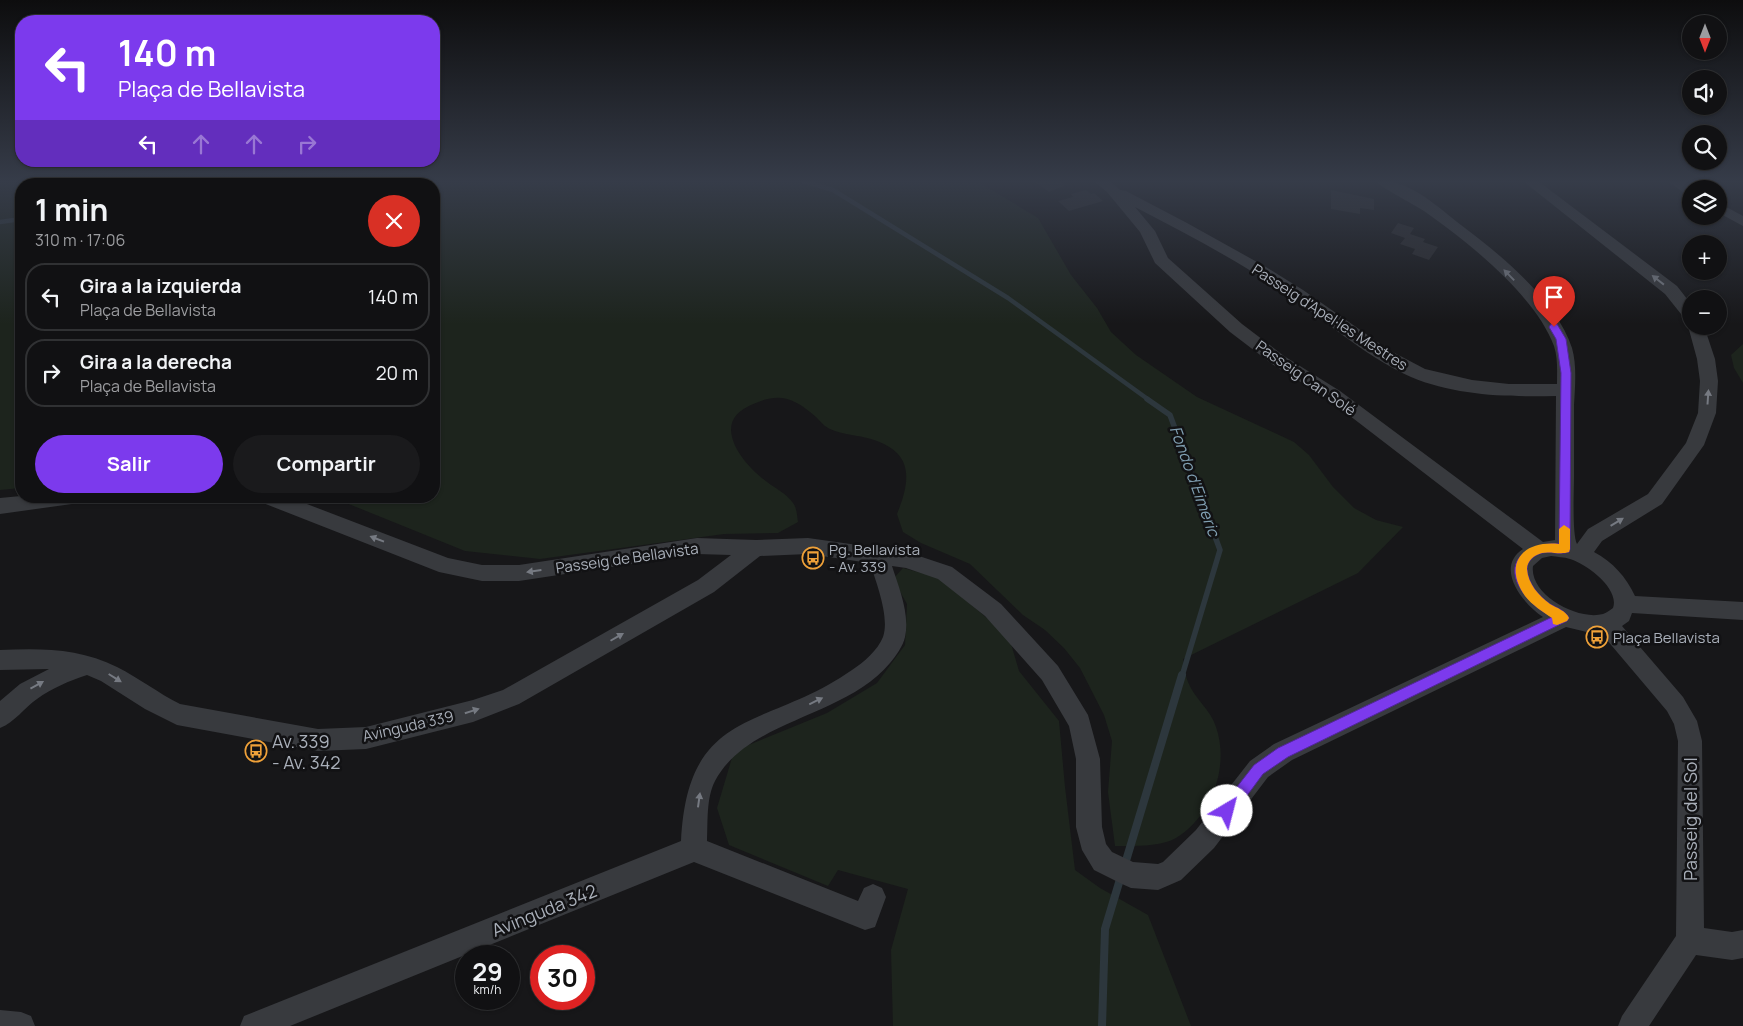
<!DOCTYPE html>
<html lang="es">
<head>
<meta charset="utf-8">
<style>
  body { margin:0; font-family:Manrope,sans-serif; background:#1a1a1c; color:#f1f3f6; height:100vh; display:flex; flex-direction:column; font-size:19px; white-space:nowrap }
  * { box-sizing:border-box; margin:0 }
  p { font-size:16px; color:#9c9da0 }
  .icon { flex:none; width:28px; height:28px; fill:none; stroke:currentColor; stroke-width:2; stroke-linecap:round; stroke-linejoin:round }
  .map { position:relative; flex:1; overflow:hidden }
  .sheet { position:absolute; left:15px; top:178px; width:425px; height:325px; display:flex; flex-direction:column; background:#111113; border-radius:20px; box-shadow:0 1px 4px #0004,0 0 0 1px #303133 }
  .sheet>* { flex:none }
  .hud { position:absolute; left:15px; top:15px; width:425px; height:152px; border-radius:20px; box-shadow:0 1px 4px #0004,0 0 0 1px #303133; background:#7c3aed; color:#fff; overflow:hidden }
  .needle { width:32px; rotate:180deg }
  .fabs { position:absolute; left:1682px; top:15px; display:grid; gap:10px }
  .fabs a { display:grid; place-items:center; width:45px; height:45px; border-radius:50%; background:#111113; box-shadow:0 1px 4px #0004,0 0 0 1px #303133; font-size:25px }
  .speed { position:absolute; left:455px; top:945px; display:flex; gap:10px; font-size:25px; font-weight:700; text-align:center }
  .speed>* { display:grid; place-content:center; width:65px; height:65px; border-radius:50%; background:#111113; box-shadow:0 1px 4px #0004,0 0 0 1px #303133; line-height:1 }
  .speed small { font-size:12px; font-weight:400 }
  .speed .limit { border:8px solid #d22; background:#fff; color:#111 }
  .pin { position:absolute; display:grid; place-items:center; width:42px; height:42px; color:#fff; margin:-51px -21px; border-radius:50% 50% 50% 0; rotate:-45deg; box-shadow:0 0 5px #0007 }
  .pin .icon { rotate:45deg }
  .me { position:absolute; width:55px; margin:-28px; rotate:37deg; stroke-linejoin:round; filter:drop-shadow(0 0 4px #0008) }
  .turn { display:flex; align-items:center; gap:18px; height:105px; padding:0 20px; font-size:22px }
  .turn .icon { width:65px; height:65px; stroke-width:2.5 }
  .turn b { display:block; font-size:35px; line-height:42px }
  .lanes { display:flex; align-items:center; height:48px; padding:0 20px; background:#0003; justify-content:center; gap:25px; direction:ltr }
  .lanes .off { opacity:.35 }
  .round { display:grid; place-items:center; flex:none; width:52px; height:52px; border-radius:26px; background:#1a1a1c }
  .summary { display:flex; align-items:center; justify-content:space-between; height:85px; padding:0 20px }
  h1 { font-size:30px; font-weight:700; line-height:38px }
  .action { display:flex; gap:10px; margin-top:auto; padding:10px 20px }
  .action a { flex:1; height:58px; border-radius:30px; background:#7c3aed; color:#fff; font-size:20px; font-weight:700; line-height:58px; text-align:center }
  .action a+a { background:#1a1a1c; color:#f1f3f6 }
  ul { padding:0; list-style:none }
  li { display:flex; align-items:center; gap:15px; height:68px; margin:0 10px 8px; padding:0 10px; border:2px solid #303133; border-radius:20px }
  li div { flex:1 }
  li b { display:block; font-size:19px }
  li em { font-style:normal }
  .map>svg:first-child { display:block }
  .green { fill:#1d241d }
  .lines { fill:none; stroke-linecap:round; stroke-linejoin:round }
  .stream-far2 { stroke:#2d373d; stroke-width:4.5 }
  .stream-far1 { stroke:#2d373d; stroke-width:5.5 }
  .stream { stroke:#2d373d; stroke-width:8 }
  .building { fill:#2a2a2d }
  .minor { fill:#383a3e; fill-rule:evenodd }
  .oneway { fill:#767a82 }
  .route { fill:#7c3aed; stroke:#51269a }
  .slow { fill:#f59e0b }
  .labels { text-anchor:middle; dominant-baseline:central; stroke-width:5; stroke-linejoin:round; paint-order:stroke }
  .street-label { font-size:15px; fill:#a9afb9; stroke:#121214 }
  .poi-label { font-size:15px; fill:#a9afb9; stroke:#121214; text-anchor:start }
  .water-label { font-size:16px; font-style:italic; fill:#81a0b3; stroke:#121214 }
  .near-poi-label { font-size:18px; fill:#a9afb9; stroke:#121214; text-anchor:start }
  .near-street-label { font-size:18px; fill:#a9afb9; stroke:#121214 }
</style>
</head>
<body>
<div class="map">
<svg width="1743" height="1026" viewBox="0 0 1743 1026">
  <rect width="100%" height="100%" fill="#171719"/>
  <path class="green" d="M0,181H977L1038,218L1071,275L1097,308L1111,332L1136,355L1197,397L1294,442L1309,455L1333,487L1354,508L1376,520L1403,527L1358,573L1183,659C1185,666 1185,675 1188,682C1194,698 1211,710 1216,727C1230,767 1211,817 1176,838C1161,847 1132,846 1115,846L1108,792L1112,741L1104,715L1080,668L1064,648L1045,630L1023,615L970,564L921,543L903,532L897,514C911,479 914,452 871,439C858,435 843,435 830,429C825,427 820,421 816,417C793,397 779,392 751,405C740,410 731,417 731,430C732,450 751,470 767,482C776,489 786,493 793,503C797,508 797,516 798,522L778,533L724,534L540,559L465,551L329,496H434V184H21V488L0,490Z
    M1743,344V383L1734,368L1731,355Z
    M903,568L940,578L1009,637L1019,671L1059,721L1065,787L1075,870L1100,888L1148,915L1191,1026H893L891,950L908,889L838,870L828,886L729,845L717,808L734,751L827,713L877,683L905,645L907,604L893,579Z"/>
  <g class="lines">
    <path class="stream-far2" d="M803,181L833,190L1008,298L1149,400
      M339,184L368,181
      M0,222L21,219"/>
    <path class="stream-far1" d="M1147,399L1170,415L1220,550L1182,676"/>
    <path class="stream" d="M1125,864L1182,675
      M1102,1026L1105,929L1121,876"/>
  </g>
  <path class="building" d="M1038,181H1068L1063,183L1066,185L1049,192L1035,182Z
    M1086,190L1091,194L1094,193L1103,201L1069,211L1058,201L1073,197L1071,194Z
    M1331,190L1374,199V210L1360,208V214L1331,209Z
    M1398,223L1414,228L1410,234L1425,239L1423,242L1438,247L1429,260L1412,254L1415,249L1400,244L1405,238L1391,233Z"/>
  <g class="lines">
    <path class="minor" d="M1094,181H1110L1120,190L1126,191L1187,223L1266,267L1303,290L1389,350L1425,369L1472,380L1509,384H1557C1557,372 1558,358 1554,346C1535,295 1468,242 1424,211C1415,205 1380,187 1376,181C1407,177 1438,207 1461,225C1500,254 1557,301 1572,348C1577,366 1575,386 1574,405C1574,429 1574,453 1574,477C1574,491 1572,535 1577,544L1588,529L1648,494L1686,443L1698,413L1700,381L1697,359L1688,326L1691,322V326H1704L1715,359L1718,381L1716,413L1704,445L1662,504L1602,541L1594,552C1613,562 1626,577 1635,596L1743,602V620L1632,613L1629,621L1622,626L1683,697L1697,721L1702,741L1704,928L1732,932L1743,930V958L1732,960L1696,955L1649,1026H1618L1622,1016L1676,936L1678,741L1674,724L1667,711L1601,633H1591L1566,627L1292,760L1268,777L1214,848L1181,880L1158,890L1131,888L1122,884L1094,870L1082,850L1076,827V759L1069,726L1042,680L985,616L938,579L906,568L892,566C899,588 910,614 905,637C903,646 896,656 890,663C844,718 748,719 715,781C706,798 708,823 707,841L858,901L864,888L873,884L882,888L886,897L875,927L865,930L694,862L290,1026H240L244,1016L681,841C688,705 765,731 852,670C863,663 878,650 883,637C890,617 876,582 870,563L808,554L760,556L714,592L519,704L473,722L366,749L318,751L177,725L145,709L101,681L87,675C69,681 52,688 37,699C24,708 15,722 0,728V701L20,684L49,669L0,670V650C40,648 80,648 117,667C139,678 158,693 180,704L318,729L366,727L473,700L503,690L698,580L731,555L697,554L519,581H482L439,572L258,501L255,496H286L448,558L482,565H519L697,538L756,540L808,538L907,552L952,567L1001,604L1058,666L1088,715L1100,759L1102,827L1106,844L1112,852L1133,862L1158,864L1163,862L1196,830L1250,761L1274,744L1543,617C1523,604 1494,568 1523,549L1328,399L1272,364L1230,332L1155,263L1140,232L1107,192ZM1135,207C1183,232 1231,257 1276,287C1321,316 1362,355 1411,377C1456,396 1508,397 1556,396L1555,540L1543,542L1340,391L1284,356L1242,324L1168,258L1155,231ZM1551,556C1557,557 1564,557 1570,559C1587,564 1620,589 1613,608C1610,610 1606,613 1603,614C1578,621 1529,595 1533,566L1542,558Z
      M1523,181H1538L1677,286L1691,304V320L1685,319L1665,294Z
      M1667,181H1683L1697,189H1691V195L1686,194Z
      M1719,203L1743,216V226L1719,213Z
      M21,496H89L86,501L79,503L0,514V498Z
      M0,1010L21,1012L31,1016L35,1026H0Z"/>
  </g>
  <defs><path id="oneway-solid" d="M-6-.8H1V-3.2L6.5 0L1 3.2V.8H-6Z" transform="scale(1.25)"/></defs>
  <g class="oneway">
    <use href="#oneway-solid" transform="translate(1509 275) rotate(-134)"/>
    <use href="#oneway-solid" transform="translate(1658 280) rotate(-142)"/>
    <use href="#oneway-solid" transform="translate(1708 397) rotate(-86)"/>
    <use href="#oneway-solid" transform="translate(1617 522) rotate(-31)"/>
    <use href="#oneway-solid" transform="translate(377 539) rotate(-159)"/>
    <use href="#oneway-solid" transform="translate(534 571) rotate(172)"/>
    <use href="#oneway-solid" transform="translate(617 637) rotate(-30)"/>
    <use href="#oneway-solid" transform="translate(115 678) rotate(32)"/>
    <use href="#oneway-solid" transform="translate(37 685) rotate(-29)"/>
    <use href="#oneway-solid" transform="translate(816 701) rotate(-26)"/>
    <use href="#oneway-solid" transform="translate(472 711) rotate(-17)"/>
    <use href="#oneway-solid" transform="translate(699 800) rotate(-82)"/>
  </g>
  <linearGradient id="sky" x2="0" y2="1"><stop stop-color="#0d0d0e"/><stop offset="0.56" stop-color="#363c49"/><stop offset="1" stop-color="#363c49" stop-opacity="0"/></linearGradient>
  <rect width="1743" height="324" fill="url(#sky)"/>
  <path class="route" d="M1551,324H1557L1566,339L1571,373L1570,549L1569,552C1560,555 1551,551 1542,553C1534,555 1527,561 1527,569C1528,584 1539,596 1550,604C1557,608 1566,611 1569,618L1567,621L1288,757L1263,774L1232,816L1227,818L1222,816L1219,811L1222,806L1254,765L1278,748L1552,617C1537,609 1524,598 1517,582C1506,554 1537,542 1559,544L1561,373L1556,339L1549,327Z"/>
  <path class="slow" d="M1564,525L1570,529V549L1569,552C1560,555 1551,551 1542,553C1534,555 1527,561 1527,569C1528,584 1539,596 1550,604C1557,608 1566,611 1569,618L1567,621L1557,625L1553,624L1552,618C1543,612 1532,605 1525,596C1503,564 1522,540 1559,544V529Z"/>
  <defs>
    <g id="bus-ring" transform="scale(1.125)"><circle r="9.5" fill="#121214" stroke="#efa139" stroke-width="1.5"/><path d="M-5-6H5V4H4V6H2V4H-2V6H-4V4H-5ZM-3.5-4V0h7V-4ZM-3.5 1.2v1.5H-2V1.2ZM2 1.2v1.5H3.5V1.2Z" fill="#efa139"/></g>
  </defs>
  <g fill-rule="evenodd">
    <use href="#bus-ring" x="813" y="558"/>
    <use href="#bus-ring" x="1597" y="637"/>
    <use href="#bus-ring" x="256" y="751"/>
  </g>
  <g class="labels">
    <g class="street-label">
      <text transform="translate(1330 317) rotate(33)">Passeig d'Apel·les Mestres</text>
      <text transform="translate(1306 378) rotate(35)">Passeig Can Solé</text>
      <text transform="translate(627 558) rotate(-8)">Passeig de Bellavista</text>
      <text transform="translate(408 726) rotate(-13)">Avinguda 339</text>
    </g>
    <g class="poi-label">
      <text x="829" y="549">Pg. Bellavista<tspan x="829" dy="17">- Av. 339</tspan></text>
      <text x="1613" y="637">Plaça Bellavista</text>
    </g>
    <g class="water-label">
      <text transform="translate(1195 481) rotate(70)">Fondo d'Eimeric</text>
    </g>
    <g class="near-poi-label">
      <text x="272" y="741">Av. 339<tspan x="272" dy="21">- Av. 342</tspan></text>
    </g>
    <g class="near-street-label">
      <text transform="translate(1690 819) rotate(-90)">Passeig del Sol</text>
      <text transform="translate(544 910) rotate(-22)">Avinguda 342</text>
    </g>
  </g>
</svg>
<div class="fabs">
<a><svg class="needle" viewBox="-14 -14 28 28"><path d="M0-13l5 13h-10z" fill="#e53935"/><path d="M0 13l5-13h-10z" fill="#9c9da0"/></svg></a>
<a><svg class="icon" aria-label="sound" viewBox="0 0 24 24"><path d="M4 9h4l5-4v14l-5-4H4zM17 9q2 3 0 6"/></svg></a>
<a><svg class="icon" aria-label="search" viewBox="0 0 24 24"><circle cx="10" cy="10" r="6"/><path d="M15 15l6 6"/></svg></a>
<a><svg class="icon" aria-label="layers" viewBox="0 0 24 24"><path d="M12 4l9 5-9 5-9-5zM3 14l9 5 9-5"/></svg></a>
<a>+</a>
<a>−</a>
</div>
<div class="speed"><div>29<small>km/h</small></div><div class="limit">30</div></div>
<div class="pin" style="left:1554px;top:327px;background:#d93025"><svg class="icon" aria-label="arrive" viewBox="0 0 24 24"><path d="M6 21V4h12l-3 4 3 4H6"/></svg></div>
<svg class="me" style="left:1227px;top:811px" viewBox="-20 -20 40 40"><circle r="19" fill="#fff"/><path d="M0-13L10 11 0 6-10 11z" fill="#7c3aed"/></svg>
<div class="hud">
<div class="turn"><svg class="icon" aria-label="left" viewBox="0 0 24 24"><path d="M17 20v-9H6M10 6l-5 5 5 5"/></svg><div><b>140 m</b>Plaça de Bellavista</div></div>
<div class="lanes"><svg class="icon" aria-label="left" viewBox="0 0 24 24"><path d="M17 20v-9H6M10 6l-5 5 5 5"/></svg><svg class="icon off" aria-label="ahead" viewBox="0 0 24 24"><path d="M12 20V5M6 11l6-6 6 6"/></svg><svg class="icon off" aria-label="ahead" viewBox="0 0 24 24"><path d="M12 20V5M6 11l6-6 6 6"/></svg><svg class="icon off" aria-label="right" viewBox="0 0 24 24"><path d="M7 20v-9h11M14 6l5 5-5 5"/></svg></div>
</div>
<section class="sheet">
<div class="summary"><div><h1>1 min</h1><p>310 m · 17:06</p></div><a class="round" style="background:#d93025;color:#fff"><svg class="icon" aria-label="close" viewBox="0 0 24 24"><path d="M6 6l12 12M18 6L6 18"/></svg></a></div>
<ul>
<li><svg class="icon" aria-label="left" viewBox="0 0 24 24"><path d="M17 20v-9H6M10 6l-5 5 5 5"/></svg><div><b>Gira a la izquierda</b><p>Plaça de Bellavista</p></div><em>140 m</em></li>
<li><svg class="icon" aria-label="right" viewBox="0 0 24 24"><path d="M7 20v-9h11M14 6l5 5-5 5"/></svg><div><b>Gira a la derecha</b><p>Plaça de Bellavista</p></div><em>20 m</em></li>
</ul>
<div class="action"><a>Salir</a><a>Compartir</a></div>
</section>
</div>
</body>
</html>
